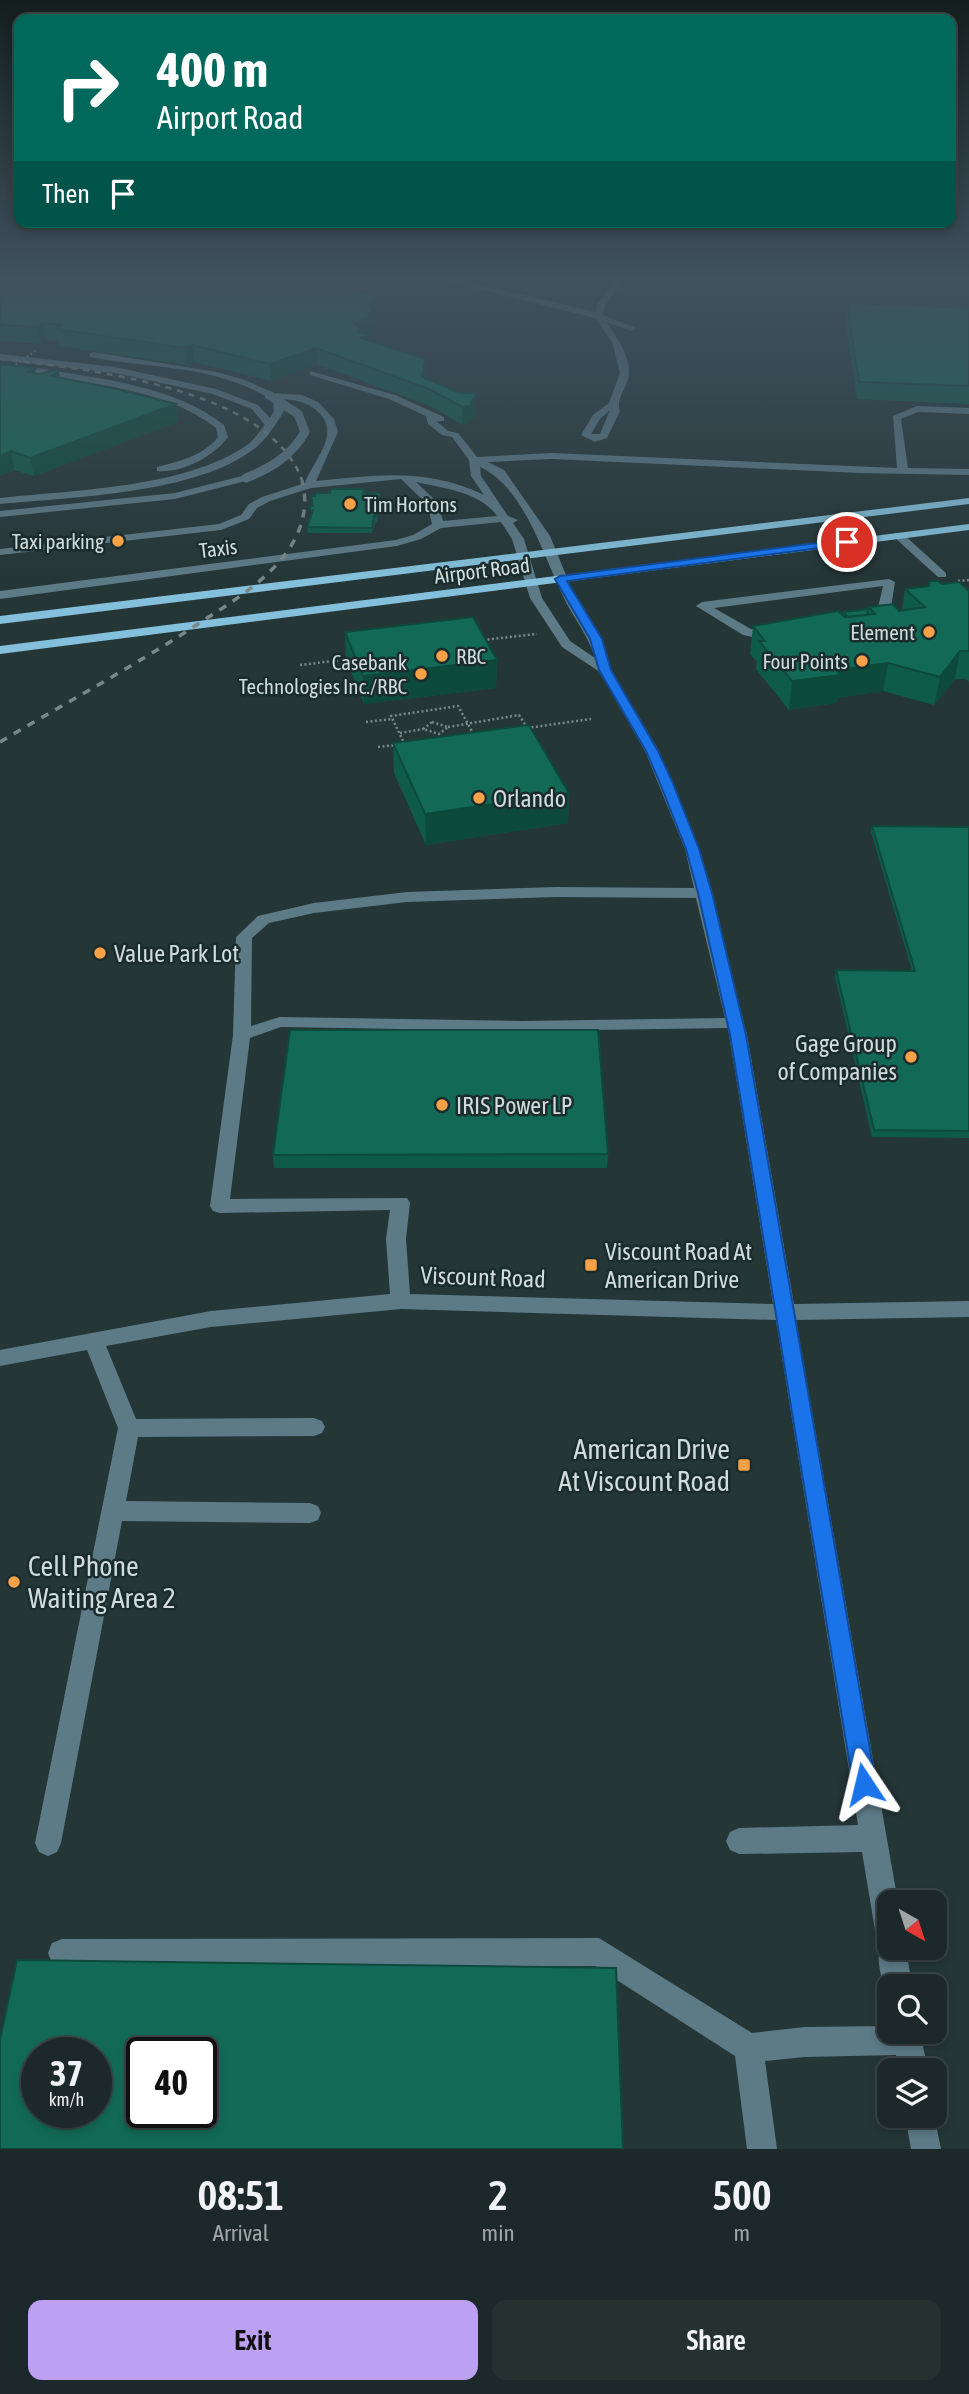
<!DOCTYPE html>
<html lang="en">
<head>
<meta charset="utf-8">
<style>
  body { margin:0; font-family:"Asap Condensed",sans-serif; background:#253031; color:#f1f3f6; height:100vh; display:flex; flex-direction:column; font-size:26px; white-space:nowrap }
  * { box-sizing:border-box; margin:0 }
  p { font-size:23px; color:#a0a6a8 }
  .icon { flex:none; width:38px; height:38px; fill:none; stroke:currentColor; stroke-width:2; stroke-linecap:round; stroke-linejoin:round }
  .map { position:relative; height:2149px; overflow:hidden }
  .sheet { display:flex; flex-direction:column; background:#1c2829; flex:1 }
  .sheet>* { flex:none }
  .banner { position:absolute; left:14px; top:14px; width:942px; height:214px; border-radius:14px; box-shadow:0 4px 10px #0003,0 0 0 2px #3a4446; background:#00695c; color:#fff; overflow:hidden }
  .needle { width:46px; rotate:141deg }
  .tools { position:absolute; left:877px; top:1890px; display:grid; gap:14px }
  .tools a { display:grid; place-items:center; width:70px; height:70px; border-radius:14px; background:#1c2829; box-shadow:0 4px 10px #0003,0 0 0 2px #3a4446; font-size:35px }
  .speed { position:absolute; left:21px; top:2037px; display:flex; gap:14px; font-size:35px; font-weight:700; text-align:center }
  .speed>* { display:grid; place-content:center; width:91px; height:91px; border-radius:50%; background:#1c2829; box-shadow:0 4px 10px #0003,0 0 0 2px #3a4446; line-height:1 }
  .speed small { font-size:18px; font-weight:400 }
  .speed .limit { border:4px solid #111; border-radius:10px; background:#fff; color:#111 }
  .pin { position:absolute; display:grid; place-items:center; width:60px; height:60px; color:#fff; margin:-30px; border:4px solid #fff; border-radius:50%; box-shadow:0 2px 7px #0007 }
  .me { position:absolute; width:77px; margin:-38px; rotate:350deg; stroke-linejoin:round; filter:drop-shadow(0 0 5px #0008) }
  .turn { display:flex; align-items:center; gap:24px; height:147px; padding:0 28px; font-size:32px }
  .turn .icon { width:91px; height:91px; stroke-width:2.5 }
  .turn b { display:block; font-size:49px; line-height:60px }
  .then { display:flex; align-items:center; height:66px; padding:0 28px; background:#0003; gap:14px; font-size:26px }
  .eta { display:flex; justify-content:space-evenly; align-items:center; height:119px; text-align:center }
  .eta b { font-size:42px; font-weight:600; line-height:49px }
  .action { display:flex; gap:14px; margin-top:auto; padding:14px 28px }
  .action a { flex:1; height:80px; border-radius:14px; background:#bca0f2; color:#111; font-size:28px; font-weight:600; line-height:80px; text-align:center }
  .action a+a { background:#253031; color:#f1f3f6 }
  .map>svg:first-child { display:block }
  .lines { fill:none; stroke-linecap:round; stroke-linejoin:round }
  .path-far1 { stroke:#7a8889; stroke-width:2.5; stroke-dasharray:2 2.5; stroke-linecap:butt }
  .path { stroke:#7a8889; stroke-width:3.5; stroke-dasharray:3.5 4.5; stroke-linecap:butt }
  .minor { fill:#5d7a87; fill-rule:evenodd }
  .major { fill:#84c0db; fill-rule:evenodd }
  .rail-far1 { stroke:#7b8889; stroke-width:2.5; stroke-dasharray:6 6; stroke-linecap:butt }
  .rail { stroke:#7b8889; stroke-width:3.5; stroke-dasharray:8 8; stroke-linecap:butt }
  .path-bridge { stroke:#7a8889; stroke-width:2.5; stroke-dasharray:2 2.5; stroke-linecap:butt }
  .minor-bridge { stroke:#5d7a87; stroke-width:9 }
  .wall { fill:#0f5b4a }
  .shaded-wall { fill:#0d4a3c }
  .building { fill:#126a56; stroke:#0d4a3c; stroke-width:2; fill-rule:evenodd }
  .route { fill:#1a73e8; stroke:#114b97; stroke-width:2 }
  .poi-dot { fill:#f7a149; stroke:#1b2c2d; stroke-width:2.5 }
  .labels { text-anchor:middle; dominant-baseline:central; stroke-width:5; stroke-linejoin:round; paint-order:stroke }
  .far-poi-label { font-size:21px; fill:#d1dbdc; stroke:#1b2c2d; text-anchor:end }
  .far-street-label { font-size:21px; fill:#d1dbdc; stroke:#1b2c2d }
  .poi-label { font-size:24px; fill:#d1dbdc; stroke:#1b2c2d; text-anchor:start }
  .street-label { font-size:24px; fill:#d1dbdc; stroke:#1b2c2d }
  .near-poi-label { font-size:28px; fill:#d1dbdc; stroke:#1b2c2d; text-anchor:end }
</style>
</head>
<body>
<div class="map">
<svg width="969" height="2149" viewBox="0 0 969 2149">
  <rect width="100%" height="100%" fill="#253637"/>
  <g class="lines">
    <path class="path-far1" d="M958,581L969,580
      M483,640L537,634
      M300,665L350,659
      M366,722L393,719
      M432,722L448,727L439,734L423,729Z
      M448,727L519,715L528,729
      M527,728L591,719
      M400,733L423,729
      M378,747L397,745
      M407,749L391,716L458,706L479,744L445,749"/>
    <path class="path" d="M407,747L410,754L457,747"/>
    <path class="minor" d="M439,279H455L596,312L597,304L617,279H626L605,304L603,315L636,328L632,331L606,322C616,335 630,356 629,373C629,387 615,397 620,411L607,438L595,442L581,435L593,415L609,403L620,373L612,342L595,318ZM610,410L600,434H591L600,419Z
      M93,352L217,372L245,380L274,393L302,395L318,402L334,419L338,432L316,481C377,475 426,467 484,495L471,476L469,460L452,437L442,435L428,424L426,416L389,399L310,375V371L395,395L444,417V421H436L448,431L458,433L477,457L552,453L897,468L893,416L917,406L969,408V414L918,412L901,419L908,468L969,469V475L860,473L552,459L488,462L504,470L550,536L575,597L602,639L611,670L659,751L699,849L747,1035L794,1304L969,1301V1317L796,1320L898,1902H889V1948H906L912,1986H889V1997C881,1983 875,1955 881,1941L875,1930L862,1852L739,1854L730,1850L726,1841L730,1832L739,1828L858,1825L776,1320L401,1309L211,1327L106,1346L136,1419L314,1418L322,1421L325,1427L322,1433L314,1436L138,1437L126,1501L310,1503L318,1506L321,1513L318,1520L310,1523L122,1521L61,1843L57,1852L48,1856L39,1852L35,1843L118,1428L87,1350L0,1366V1350L211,1311L390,1294L386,1239L390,1210L220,1213L213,1211L210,1206L233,1035L236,937L258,916L314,903L407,892L556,887L694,888L685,849L645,751L600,672L562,647L530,598L512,539L501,522L441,528L421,539L397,546L0,599V591L396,540L413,535L432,524L427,504L401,479L311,488L270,501L257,508L249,519L221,530L0,555V549L219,524L241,515L249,504L262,497L305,483C313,460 342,434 318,412C308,402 297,400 282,399L284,411C276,424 266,440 254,449C195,494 73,497 0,504V498C73,490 186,488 247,445C254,440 259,432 265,425L252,409L213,394L115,373L0,360V354L115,367L216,389L258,405L270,418L274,411L273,401C220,365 151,369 90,357V353ZM480,467C524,487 543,555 563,596C573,618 588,634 595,658L570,641L542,598L524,539L513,523L518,520L508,516L481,476ZM416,482C442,488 481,492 497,516L443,521L438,503ZM556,897L696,898L725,1018L522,1021L280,1017L251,1026L252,938L269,923L314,913L407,902ZM281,1027L522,1031L728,1028L773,1304L410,1294L406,1239L410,1203L407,1198L230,1199L250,1038Z
      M38,368C100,379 173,385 224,425L228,437C213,457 183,473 157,471V467C180,461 203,456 218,437L216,428C165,388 96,386 35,373L33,371Z
      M246,475L251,478L250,480L175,499L0,517V511L175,493Z
      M894,533H902L946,573V577H938L894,537Z
      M889,579L895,582L890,614L880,623L762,639L743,635L696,606L702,602ZM883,586L876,616L762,631L751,629L714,608Z
      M599,1938L752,2033L805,2027L889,2026V2032H920L928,2070H898L896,2055L805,2057L765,2061L777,2149H747L735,2056L595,1966L62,1967L52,1963L48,1953L52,1943L62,1939Z
      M934,2115L941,2149H911L905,2116Z"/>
    <path class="major" d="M969,498V504L0,624V616Z
      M969,524V530L0,654V646Z"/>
    <path class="rail-far1" d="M0,359C85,369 272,387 303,483"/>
    <path class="rail" d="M0,742C67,702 136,665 201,622C232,602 265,582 287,552C302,531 309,506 302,481"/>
    <path class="path-bridge" d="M12,367L35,351"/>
    <path class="minor-bridge" d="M246,478C271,468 291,456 305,432L298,414L269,395"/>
  </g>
  <path class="wall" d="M0,279L364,289L365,292L375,301L376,318H374L373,332L367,334L369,341L425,359V379L476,411L470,423L462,425L430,406L317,364L271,381L194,362L187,365L59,346L58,341L46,340L41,344L0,341Z
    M847,303L969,308V404L857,399L845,320Z
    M36,374L60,378L176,404L178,422L34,476L14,470L0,476Z
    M364,489V493L380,501L376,511L378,517L377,522H375L372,533H308L307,527L311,515L313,506L311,496Z
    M942,584L969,591V682L966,679H955L934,705L883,691L837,698L836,703L789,710L756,669L757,662L750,654L753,626L843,615V612L868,609L869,607L902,610L905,589Z
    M345,632L497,660L496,688L364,704L346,659Z
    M393,743L569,793L568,823L426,845L394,773Z
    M872,826L969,827V1138L872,1137L835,977L836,970L912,971L871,832Z
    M608,1154L607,1168H274L273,1155Z"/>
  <path class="shaded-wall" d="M375,301L376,318H374L373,332L361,337L369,335L370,351L361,355L354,323L368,304Z
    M43,323L46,340L41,344L38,327Z
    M193,345L194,362L187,365L185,348Z
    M316,348L317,364L271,381L270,364Z
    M425,359L426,376L424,387L422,377Z
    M35,368L38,385L28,372Z
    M59,371L61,389L51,376Z
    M476,393V411L470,423L462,425V407Z
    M176,404L178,422L34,476L30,458Z
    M11,451L14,470L0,476V456Z
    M380,496V501L374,517V511Z
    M960,651L955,679L934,705L940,677Z
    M497,660L496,688L364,704L363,676Z
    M888,663L883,691L837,698L836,703L789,710L792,681L836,670Z
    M569,793L568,823L426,845L425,814Z"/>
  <path class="building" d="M0,279H298L364,289L360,291L371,293L375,301L368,304L373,312L368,314L373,316L354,323L360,328L357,332L369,335L361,338L425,359L422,377L459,393H476L470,406L462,407L429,389L316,348L270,364L193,345L185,348L56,329L62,325L43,323L38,327L0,325Z
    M847,303L969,308V386L859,382Z
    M0,364L35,368L28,372L39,374L54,370L59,371L51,376L112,388L176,404L30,458L11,451L0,456Z
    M331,489H364L363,493H379L380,496L374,511H378L377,516H374L372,528L307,527L313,510H310V506H313L311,496H315L316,493H330Z
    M930,581H938L942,584L959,582L969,591V651H960L940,677L888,663L836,670L840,675L792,681L759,641H765L753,626L838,611L845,617L875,614L869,607L893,604L899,611L925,607L905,589L929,586Z
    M868,609L867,615L848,617L843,612Z
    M473,617L497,660L363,676L345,632Z
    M529,725L569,793L425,814L393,743Z
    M872,826L969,827V1131L874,1130L836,970L915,971Z
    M290,1030H598L608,1154L273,1155Z
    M17,1960L616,1968L623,2149H0V2040ZM37,2053H96V2112H37ZM142,2053H201V2112H142Z"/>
  <linearGradient id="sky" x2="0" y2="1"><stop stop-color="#141e1e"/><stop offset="0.48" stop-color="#40525e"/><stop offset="1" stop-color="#40525e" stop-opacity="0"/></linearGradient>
  <rect width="969" height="580" fill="url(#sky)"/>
  <path class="route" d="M847,539L851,540V544L567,581L602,639L611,670L658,751L672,781L699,849L712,893L746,1035L876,1784L873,1792L864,1795L856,1792L853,1784L730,1035L698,893L686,849L659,781L646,751L599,670L590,639L555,579L560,576Z"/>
  <g class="poi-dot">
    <circle cx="350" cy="504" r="7"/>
    <circle cx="118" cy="541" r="7"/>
    <circle cx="929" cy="632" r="7"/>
    <circle cx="442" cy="656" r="7"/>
    <circle cx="862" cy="661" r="7"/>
    <circle cx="421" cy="674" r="7"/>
    <circle cx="479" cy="798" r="7"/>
    <circle cx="100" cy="953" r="7"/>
    <circle cx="911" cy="1057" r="7"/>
    <circle cx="442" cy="1105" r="7"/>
    <rect x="584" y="1258" width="14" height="14" rx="3.5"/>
    <rect x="737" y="1458" width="14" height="14" rx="3.5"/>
    <circle cx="14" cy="1582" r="7"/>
  </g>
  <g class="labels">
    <g class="far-poi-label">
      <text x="364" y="504" text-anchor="start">Tim Hortons</text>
      <text x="104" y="541">Taxi parking</text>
      <text x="915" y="632">Element</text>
      <text x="456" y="656" text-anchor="start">RBC</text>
      <text x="848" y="661">Four Points</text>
      <text x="407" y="662">Casebank<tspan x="407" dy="24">Technologies Inc./RBC</tspan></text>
    </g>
    <g class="far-street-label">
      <text transform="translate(218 548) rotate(-7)">Taxis</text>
      <text transform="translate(482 570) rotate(-7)">Airport Road</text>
    </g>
    <g class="poi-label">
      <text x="493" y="798">Orlando</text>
      <text x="114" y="953">Value Park Lot</text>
      <text x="897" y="1043" text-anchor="end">Gage Group<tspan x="897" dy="28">of Companies</tspan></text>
      <text x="456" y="1105">IRIS Power LP</text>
      <text x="605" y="1251">Viscount Road At<tspan x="605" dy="28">American Drive</tspan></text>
    </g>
    <g class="street-label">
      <text transform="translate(483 1277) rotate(2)">Viscount Road</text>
    </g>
    <g class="near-poi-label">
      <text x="730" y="1449">American Drive<tspan x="730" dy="32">At Viscount Road</tspan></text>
      <text x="28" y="1566" text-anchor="start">Cell Phone<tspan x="28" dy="32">Waiting Area 2</tspan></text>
    </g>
  </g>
</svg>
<div class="tools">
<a><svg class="needle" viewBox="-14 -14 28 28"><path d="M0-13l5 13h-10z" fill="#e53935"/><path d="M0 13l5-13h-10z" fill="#a0a6a8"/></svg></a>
<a><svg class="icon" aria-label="search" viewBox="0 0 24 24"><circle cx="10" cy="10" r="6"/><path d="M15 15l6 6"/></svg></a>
<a><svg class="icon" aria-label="layers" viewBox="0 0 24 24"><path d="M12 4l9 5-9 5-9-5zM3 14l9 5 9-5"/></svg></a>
</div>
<div class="speed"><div>37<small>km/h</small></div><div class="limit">40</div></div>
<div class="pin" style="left:847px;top:542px;background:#d93025"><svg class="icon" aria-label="arrive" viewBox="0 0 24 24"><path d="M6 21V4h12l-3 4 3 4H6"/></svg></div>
<svg class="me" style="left:864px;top:1784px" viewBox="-20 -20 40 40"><path d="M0-17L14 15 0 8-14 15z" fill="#1a73e8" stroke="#fff" stroke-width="4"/></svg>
<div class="banner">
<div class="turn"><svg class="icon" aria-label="right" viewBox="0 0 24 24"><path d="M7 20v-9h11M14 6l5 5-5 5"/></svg><div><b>400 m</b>Airport Road</div></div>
<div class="then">Then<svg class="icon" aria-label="arrive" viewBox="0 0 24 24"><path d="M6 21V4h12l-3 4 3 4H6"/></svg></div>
</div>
</div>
<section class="sheet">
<div class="eta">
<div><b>08:51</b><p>Arrival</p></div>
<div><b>2</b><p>min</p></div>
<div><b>500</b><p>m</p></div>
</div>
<div class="action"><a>Exit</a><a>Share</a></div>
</section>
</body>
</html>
